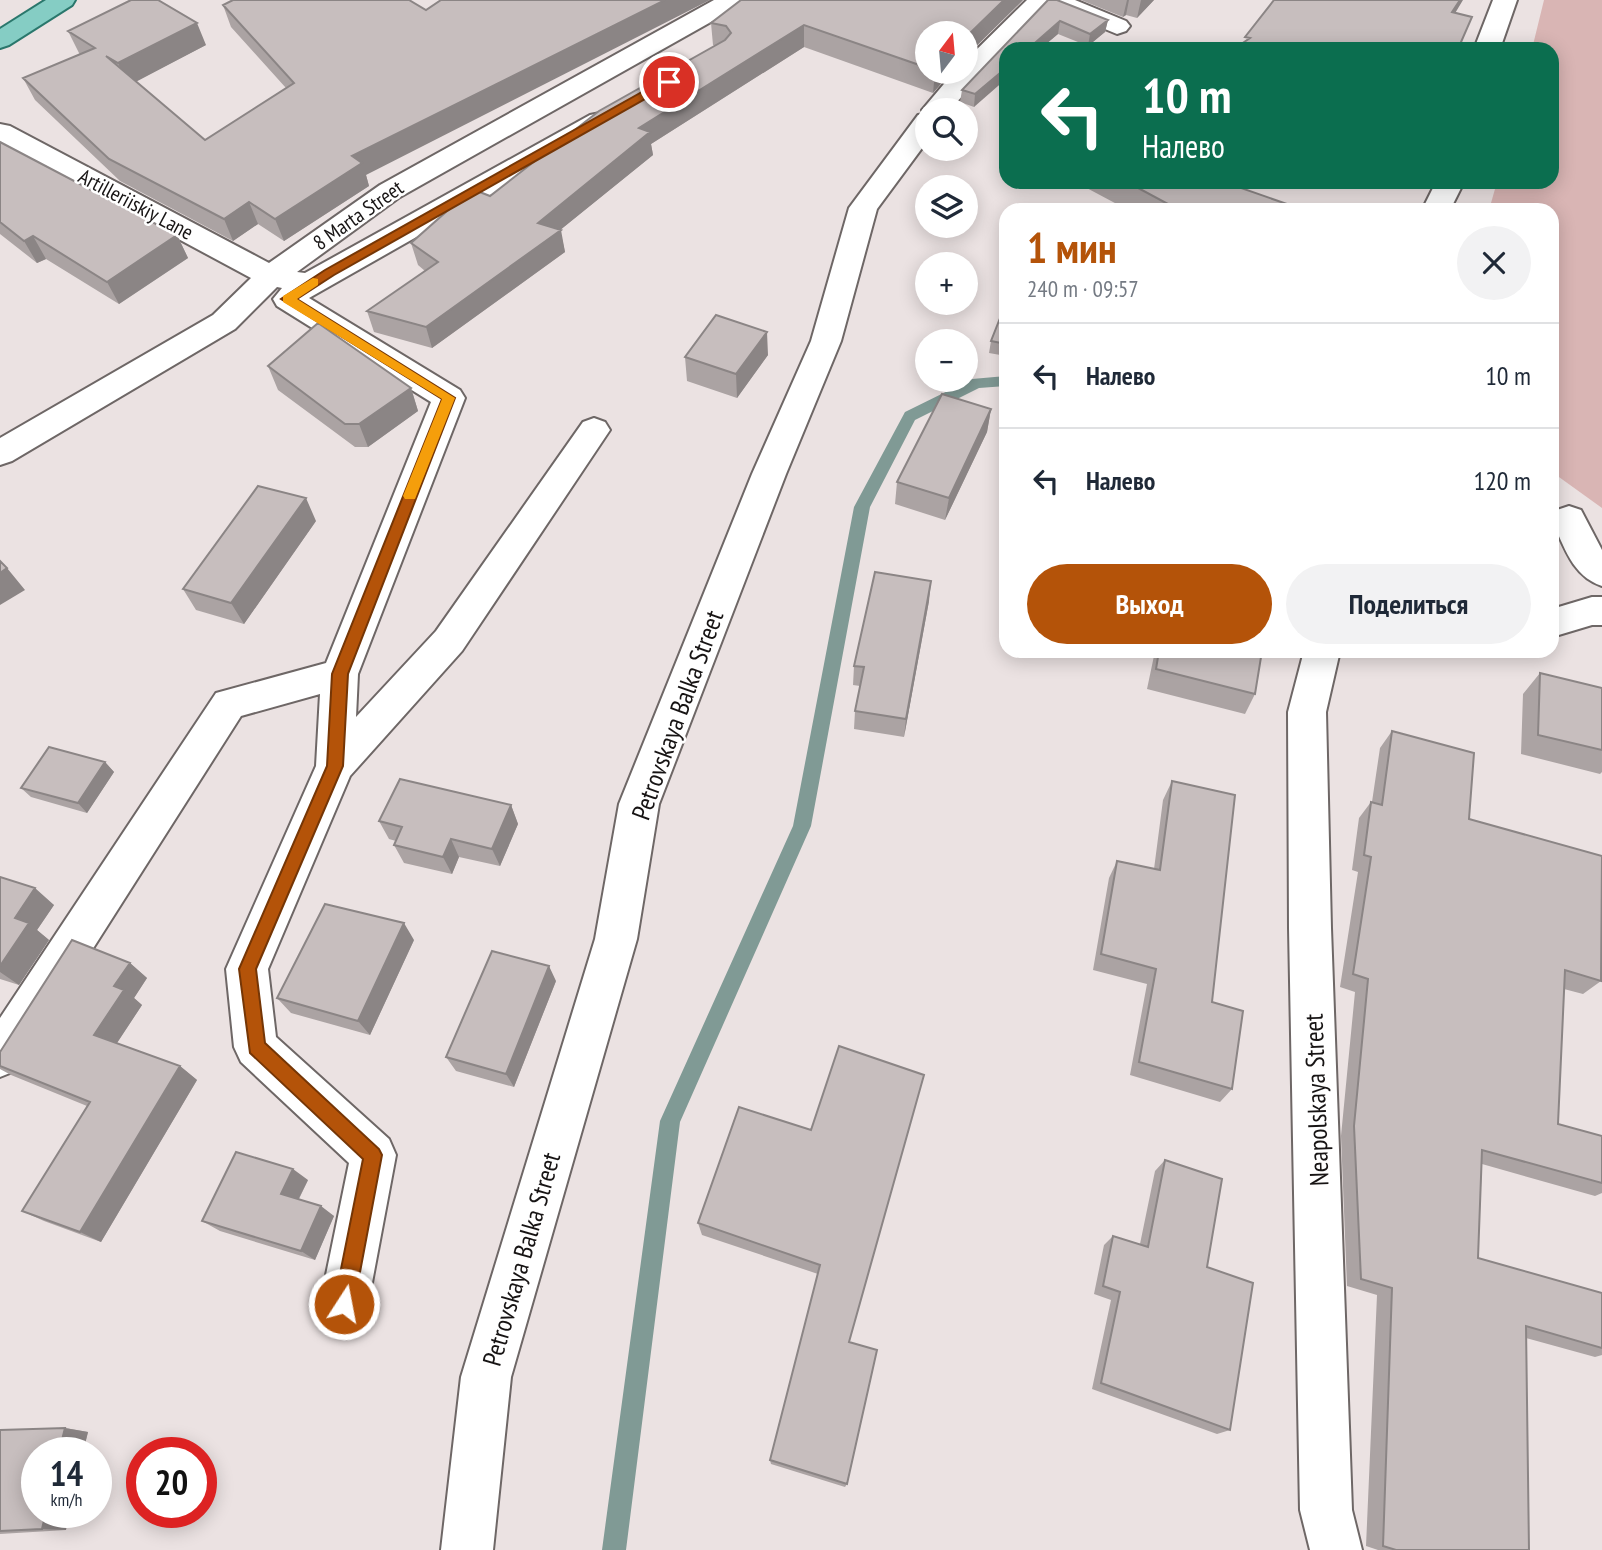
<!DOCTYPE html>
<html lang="ru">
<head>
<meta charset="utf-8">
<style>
  body { margin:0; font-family:"PT Sans Narrow",sans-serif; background:#f2f2f3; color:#1f2937; height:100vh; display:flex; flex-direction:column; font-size:26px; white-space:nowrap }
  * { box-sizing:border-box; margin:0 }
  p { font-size:23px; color:#747a83 }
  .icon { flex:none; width:38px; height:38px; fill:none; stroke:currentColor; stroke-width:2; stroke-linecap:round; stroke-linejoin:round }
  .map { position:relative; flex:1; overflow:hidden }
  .sheet { position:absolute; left:999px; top:203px; width:560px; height:455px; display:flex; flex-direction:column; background:#fff; border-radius:21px; box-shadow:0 4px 18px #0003 }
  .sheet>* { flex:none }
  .banner { position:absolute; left:999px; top:42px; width:560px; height:147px; border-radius:21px; box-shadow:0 4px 18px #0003; background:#0b6e4f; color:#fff; overflow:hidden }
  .needle { width:46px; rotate:16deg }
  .controls { position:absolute; left:915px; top:21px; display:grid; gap:14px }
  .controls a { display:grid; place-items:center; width:63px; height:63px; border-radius:50%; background:#fff; box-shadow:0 4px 18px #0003; font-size:35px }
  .speed { position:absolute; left:21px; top:1437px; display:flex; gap:14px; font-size:35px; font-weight:700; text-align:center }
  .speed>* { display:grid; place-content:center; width:91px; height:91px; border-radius:50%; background:#fff; box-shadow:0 4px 18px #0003; line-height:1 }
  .speed small { font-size:18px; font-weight:400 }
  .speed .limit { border:10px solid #d22; background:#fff; color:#111 }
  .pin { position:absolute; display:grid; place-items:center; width:60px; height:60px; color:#fff; margin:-30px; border:4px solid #fff; border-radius:50%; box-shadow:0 2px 7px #0007 }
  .me { position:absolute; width:77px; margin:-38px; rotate:11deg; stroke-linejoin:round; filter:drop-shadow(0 0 5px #0008) }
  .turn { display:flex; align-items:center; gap:24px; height:147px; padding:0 28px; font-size:32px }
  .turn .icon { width:91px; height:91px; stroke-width:2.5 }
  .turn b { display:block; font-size:49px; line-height:60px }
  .round { display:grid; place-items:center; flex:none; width:74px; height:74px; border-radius:37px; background:#f2f2f3 }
  .summary { display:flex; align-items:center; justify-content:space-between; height:119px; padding:0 28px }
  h1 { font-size:42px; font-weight:600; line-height:52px; color:#b45309 }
  .button { display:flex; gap:14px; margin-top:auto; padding:14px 28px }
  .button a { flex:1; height:80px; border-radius:42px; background:#b45309; color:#fff; font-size:28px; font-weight:600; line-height:80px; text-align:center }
  .button a+a { background:#f2f2f3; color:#1f2937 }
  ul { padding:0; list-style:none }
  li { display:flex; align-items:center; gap:21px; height:105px; padding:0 28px; border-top:2px solid #e0e1e3 }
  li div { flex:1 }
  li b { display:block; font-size:26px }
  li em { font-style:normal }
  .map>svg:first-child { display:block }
  .green { fill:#d9b5b4 }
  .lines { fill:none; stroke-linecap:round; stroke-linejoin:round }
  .stream { fill:#809a95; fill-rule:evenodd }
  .minor-casing { stroke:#6e6766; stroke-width:4 }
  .major-casing { stroke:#2a776c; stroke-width:4 }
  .minor { fill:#fff; fill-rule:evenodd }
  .major { fill:#85cdc4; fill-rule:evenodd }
  .wall { fill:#aba3a3 }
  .shaded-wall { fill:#8b8585 }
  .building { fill:#c7bebe; stroke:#8b8585; stroke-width:2 }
  .route { fill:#b45309; stroke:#753606; stroke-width:2 }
  .slow { fill:#f59e0b }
  .labels { text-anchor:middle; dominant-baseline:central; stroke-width:5; stroke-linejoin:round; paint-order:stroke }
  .far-street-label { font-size:21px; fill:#171414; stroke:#fff }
  .street-label { font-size:26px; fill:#171414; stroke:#fff }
</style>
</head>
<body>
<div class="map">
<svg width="1602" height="1550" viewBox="0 0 1602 1550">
  <rect width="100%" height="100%" fill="#ebe2e2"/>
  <path class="green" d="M1544,0H1602V508L1552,472V210H1489L1497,182H1552V49H1532Z"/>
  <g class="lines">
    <path class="stream" d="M1006,376V386L979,388L915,420L870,507L811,826L680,1122L626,1550H602L660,1121L793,826L854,507L905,412L972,379Z"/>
    <g class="minor-casing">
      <path id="minor" d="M714,0H744L741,5L400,197L297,272L305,273L590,115L600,113L610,115L613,121L610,127L309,298L460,390L465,398L358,674L356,717L436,631L583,422L594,418L605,422L610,430L462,651L350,776L268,969L276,1037L389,1139L396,1155L368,1304L361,1321L344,1328L327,1321L320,1304L349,1163L241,1062L234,1047L226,969L316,766L320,694L241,716L15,1071L0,1077V1018L216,693L326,663L431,402L277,306L273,299L282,288L277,287L235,329L12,461L0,465V438L213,315L251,278L0,143V124L10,126L269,263L380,185Z
        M1027,0H1075L1126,21L1130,26L1126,31L1117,34L1049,6L949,110H928V140L877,209L841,341L786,474L659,804L637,939L511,1377L493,1550H441L461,1377L595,939L619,804L752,474L811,341L849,208L918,115L924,114L922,110L954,72H966V60Z
        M1493,0H1517L1500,49H1474Z
        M1436,182H1464L1450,210H1422Z
        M1569,506L1581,510L1602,550V586C1572,576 1564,546 1552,520L1557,510Z
        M1592,597H1602V625H1592L1552,637V609Z
        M1304,651H1340L1326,712L1331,928L1352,1510L1362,1550H1310L1300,1510L1289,928L1288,712Z"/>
    </g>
    <g class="major-casing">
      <path id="major" d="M46,0H75L72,5L9,45L0,48V29Z"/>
    </g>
    <use href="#minor" class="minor"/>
    <use href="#major" class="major"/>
  </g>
  <path class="wall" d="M233,0L366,175L369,186L284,241L258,224L233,241L120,181L35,100L23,78L80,55L68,31L206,45L136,81L205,140L286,88L231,27L223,5Z
    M1023,0L966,56V33H928V72H951L933,93L804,47L651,144L653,155L560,230L565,252L432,348L374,332L367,311L425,271L418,265L411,243L490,196L715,46L713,45L711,23Z
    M1048,0L1108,20L1105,32L1088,46L1058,34L1040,49H1006L974,107L960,102L962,90Z
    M1081,0H1154L1137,18L1126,15L1123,17Z
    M0,142L177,235L188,258L119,304L46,259L37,263L0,234Z
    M1084,182H1224L1304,210H1128L1083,186Z
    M1006,303V356L989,353L991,341Z
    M768,355L737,398L687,381L685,357Z
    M268,366L411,388L418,411L368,447H355L278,390Z
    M991,409L987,432L945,520L895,504L897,482Z
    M316,521L244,624L196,610L183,589Z
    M929,601L904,737L854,729L855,711L860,686L853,685L854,666Z
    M1155,651H1262L1255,694L1245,714L1147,689Z
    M1540,673L1602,688V772L1600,774L1521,754L1523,694Z
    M1392,731L1469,819L1601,981L1583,994L1564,989L1558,1124L1602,1136V1193L1595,1196L1482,1164L1478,1258L1602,1293V1355L1595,1357L1526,1338L1529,1550H1378L1366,1546L1377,1295L1347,1286L1341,1136L1355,992L1340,987L1358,872L1352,870L1359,818L1371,802H1372L1380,748Z
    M105,762L114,772L87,813L31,797L21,788Z
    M1172,781L1212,1002L1232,1089L1220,1102L1130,1075L1147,984L1093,970L1109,878L1117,861L1154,869L1163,800Z
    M511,805L518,824L500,866L459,857L452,874L404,863L394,845L396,841L389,839L379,821Z
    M0,877L54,905L37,930L49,940L19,985L0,979Z
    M414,940L370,1035L291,1013L277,998Z
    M130,963L147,978L134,998L142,1005L117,1043L180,1066L197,1080L101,1242L44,1221L22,1211L87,1106L11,1075L0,1069V1052Z
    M556,981L514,1087L456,1071L446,1057Z
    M811,1130L849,1342L847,1484L845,1487L771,1464L770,1460L818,1274L702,1235L698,1223Z
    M1165,1160L1207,1267L1230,1430L1217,1434L1092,1389L1111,1300L1094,1294L1104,1245L1113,1236L1140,1244L1155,1171Z
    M308,1180L299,1199L334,1216L315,1260L220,1231L202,1221Z
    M65,1428L88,1432L83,1452H37L66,1530L0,1534V1430Z"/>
  <path class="shaded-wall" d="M665,0H710L366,175L369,186L284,241L275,219L352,156Z
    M1004,0H1023L966,56L967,36Z
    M1127,0H1129L1126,15L1123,17Z
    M1141,0H1154L1137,18Z
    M1460,0H1463L1445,30L1452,12Z
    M1108,20L1105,32L1088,46L1090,34Z
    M1060,21L1058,34L1040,49H1028Z
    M197,23L206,45L128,86L118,63Z
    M804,25V47L651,144L653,155L554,235L561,230L565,252L432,348L426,327L639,128Z
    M1006,68V79L974,107L975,94Z
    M935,72H951L933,93Z
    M249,202L258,224L233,241L224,219Z
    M177,235L188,258L119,304L107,282Z
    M33,236L46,259L37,263L24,241Z
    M767,332L768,355L737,398L736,374Z
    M411,388L418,411L368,447L359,424Z
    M991,409L987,432L945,520L949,498Z
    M306,498L316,521L244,624L231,603Z
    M7,568L25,590L0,605V573Z
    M931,581L929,601L904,737L906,719Z
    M105,762L114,772L87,813L78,803Z
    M511,805L518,824L500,866L492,849Z
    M451,839L459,857L452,874L443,857Z
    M35,888L54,905L37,930L49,940L19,985L0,972V966L15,918Z
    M404,923L414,940L370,1035L358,1021Z
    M130,963L147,978L134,998L142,1005L113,1049L94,1035L114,986Z
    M549,966L556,981L514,1087L506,1074Z
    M180,1066L197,1080L101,1242L80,1232Z
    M293,1169L308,1180L296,1204L281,1194Z
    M321,1206L334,1216L315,1260L301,1251Z
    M65,1428L88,1432L83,1452H59Z
    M46,1512H70L66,1530L42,1529Z"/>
  <path class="building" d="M131,0H158L197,23L118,63L106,56L205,140L294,83L223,5L233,0H409L426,10L441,0H665L352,156L362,163L275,219L249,202L224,219L109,159L23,78L95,48L68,31Z
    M741,0H1004L967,36L966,44V33H928V68L804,25L639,128L650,132L538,223L561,230L426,327L367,311L438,262L411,243L472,189L490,196L599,111L725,40L731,33L726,26L711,23Z
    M1048,0H1057L1108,20L1090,34L1060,21L1028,49H1006V68L975,94L962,90Z
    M1274,0H1460L1452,12L1472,17L1458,49H1234L1250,38L1245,37Z
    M0,142L177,235L107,282L33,236L24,241L0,222Z
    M1127,182H1224L1304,210H1179Z
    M1006,303V344L991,341Z
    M716,315L767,332L736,374L685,357Z
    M318,323L411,388L359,424H345L268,366Z
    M942,394L991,409L949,498L897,482Z
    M258,486L306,498L231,603L183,589Z
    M0,561L7,568L0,573Z
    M875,572L931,581L906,719L855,711L864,667L854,666Z
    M1159,651H1262L1255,694L1156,669Z
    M1540,673L1602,688V750L1538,735Z
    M1392,731L1474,753L1469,819L1602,856L1601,981L1565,970L1558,1124L1602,1136V1183L1482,1150L1478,1258L1602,1293V1348L1526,1326L1529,1550H1396L1383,1546L1392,1288L1361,1279L1354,1126L1368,979L1353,974L1371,857L1364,855L1371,802L1382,805Z
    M49,747L105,762L78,803L21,788Z
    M400,779L511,805L492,849L451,839L443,857L394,845L402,827L379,821Z
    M1172,781L1235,795L1212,1002L1243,1011L1232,1089L1139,1062L1156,969L1101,954L1117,861L1160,870Z
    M0,877L35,888L15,918L29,923L0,966Z
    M325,904L404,923L358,1021L277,998Z
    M72,940L130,963L114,986L124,990L94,1035L180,1066L80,1232L22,1211L90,1102L0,1066V1052Z
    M492,951L549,966L506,1074L446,1057Z
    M839,1046L924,1075L849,1342L877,1350L847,1484L770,1460L820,1265L698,1223L739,1107L811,1130Z
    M236,1152L293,1169L281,1194L321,1206L301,1251L202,1221Z
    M1165,1160L1222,1179L1207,1267L1253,1283L1230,1430L1101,1383L1120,1292L1103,1286L1113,1236L1148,1247Z
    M65,1428L59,1452H37V1512H46L42,1529L0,1531V1430Z"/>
  <path class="route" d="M665,79L675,82L334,275L297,299L455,398L348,674L343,766L256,969L265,1043L379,1149L382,1155L354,1304L351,1311L344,1314L337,1311L334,1304L363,1159L250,1053L239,969L327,766L332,674L442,399L281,299L325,270Z"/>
  <path class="slow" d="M313,278L318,279V285L297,299L455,398L415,499H405L403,496L442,399L283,302V296Z"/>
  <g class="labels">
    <g class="far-street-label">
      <text transform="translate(136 204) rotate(28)">Artilleriiskiy Lane</text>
      <text transform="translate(358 215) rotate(-35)">8 Marta Street</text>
    </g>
    <g class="street-label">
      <text transform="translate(677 715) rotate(-70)">Petrovskaya Balka Street</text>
      <text transform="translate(1316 1100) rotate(-92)">Neapolskaya Street</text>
      <text transform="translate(521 1259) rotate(-74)">Petrovskaya Balka Street</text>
    </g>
  </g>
</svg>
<div class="controls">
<a><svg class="needle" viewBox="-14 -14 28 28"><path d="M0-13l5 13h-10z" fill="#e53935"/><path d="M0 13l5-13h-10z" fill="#747a83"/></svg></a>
<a><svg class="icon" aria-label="search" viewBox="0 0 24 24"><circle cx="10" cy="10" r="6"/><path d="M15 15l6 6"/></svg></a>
<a><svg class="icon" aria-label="layers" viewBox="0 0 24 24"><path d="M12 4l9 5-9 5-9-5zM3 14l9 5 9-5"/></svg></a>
<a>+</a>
<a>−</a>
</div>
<div class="speed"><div>14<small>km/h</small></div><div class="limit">20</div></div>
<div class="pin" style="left:669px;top:82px;background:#d93025"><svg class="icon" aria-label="arrive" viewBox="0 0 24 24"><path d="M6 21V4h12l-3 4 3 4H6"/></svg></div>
<svg class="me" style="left:344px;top:1304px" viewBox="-20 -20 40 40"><circle r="17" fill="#b45309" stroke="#fff" stroke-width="3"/><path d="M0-11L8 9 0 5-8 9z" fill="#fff"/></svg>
<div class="banner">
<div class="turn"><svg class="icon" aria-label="left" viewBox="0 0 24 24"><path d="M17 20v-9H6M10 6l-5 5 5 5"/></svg><div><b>10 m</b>Налево</div></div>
</div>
<section class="sheet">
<div class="summary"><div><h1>1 мин</h1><p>240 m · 09:57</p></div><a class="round"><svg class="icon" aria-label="close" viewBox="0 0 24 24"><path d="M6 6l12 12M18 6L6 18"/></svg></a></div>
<ul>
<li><svg class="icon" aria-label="left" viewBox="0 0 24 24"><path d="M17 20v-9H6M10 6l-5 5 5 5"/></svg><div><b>Налево</b></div><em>10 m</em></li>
<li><svg class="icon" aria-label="left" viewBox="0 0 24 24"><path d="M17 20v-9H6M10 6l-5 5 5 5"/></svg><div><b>Налево</b></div><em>120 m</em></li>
</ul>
<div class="button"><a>Выход</a><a>Поделиться</a></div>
</section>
</div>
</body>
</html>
